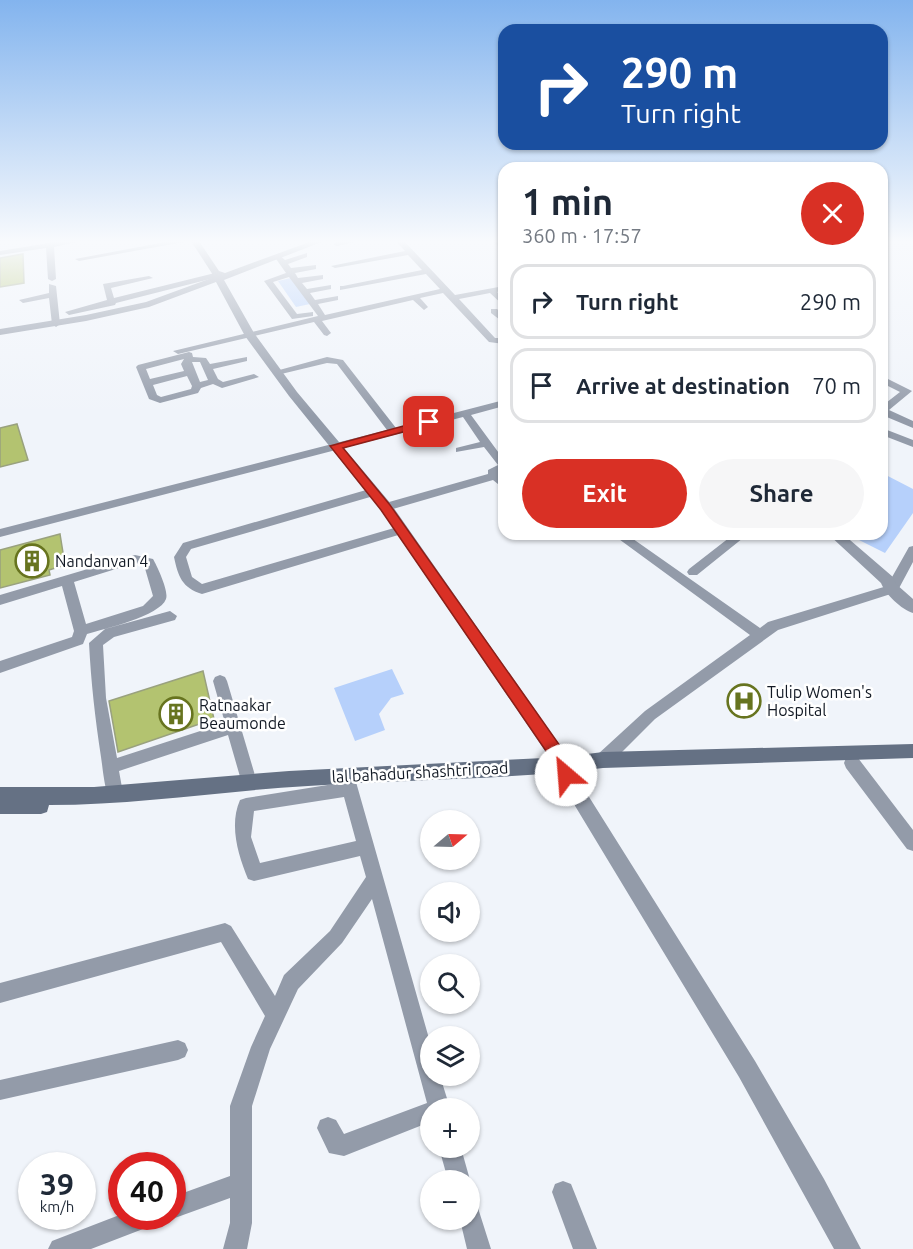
<!DOCTYPE html>
<html lang="en">
<head>
<meta charset="utf-8">
<style>
  body { margin:0; font-family:Ubuntu,sans-serif; background:#f6f6f7; color:#1f2937; height:100vh; display:flex; flex-direction:column; font-size:22px; white-space:nowrap }
  * { box-sizing:border-box; margin:0 }
  p { font-size:20px; color:#747a83 }
  .icon { flex:none; width:33px; height:33px; fill:none; stroke:currentColor; stroke-width:2; stroke-linecap:round; stroke-linejoin:round }
  .map { position:relative; flex:1; overflow:hidden }
  .details { position:absolute; left:498px; top:162px; width:390px; height:378px; display:flex; flex-direction:column; background:#fff; border-radius:18px; box-shadow:0 2px 4px #0004 }
  .details>* { flex:none }
  .guide { position:absolute; left:498px; top:24px; width:390px; height:126px; border-radius:18px; box-shadow:0 2px 4px #0004; background:#1a4fa0; color:#fff; overflow:hidden }
  .needle { width:39px; rotate:71deg }
  .buttons { position:absolute; left:420px; top:810px; display:grid; gap:12px }
  .buttons a { display:grid; place-items:center; width:60px; height:60px; border-radius:50%; background:#fff; box-shadow:0 2px 4px #0004; font-size:30px }
  .speed { position:absolute; left:18px; top:1152px; display:flex; gap:12px; font-size:30px; font-weight:700; text-align:center }
  .speed>* { display:grid; place-content:center; width:78px; height:78px; border-radius:50%; background:#fff; box-shadow:0 2px 4px #0004; line-height:1 }
  .speed small { font-size:15px; font-weight:400 }
  .speed .limit { border:9px solid #d22; background:#fff; color:#111 }
  .pin { position:absolute; display:grid; place-items:center; width:51px; height:51px; color:#fff; margin:-26px; border-radius:12px; box-shadow:0 3px 9px #0006 }
  .me { position:absolute; width:66px; margin:-33px; rotate:333deg; stroke-linejoin:round; filter:drop-shadow(0 0 4px #0008) }
  .turn { display:flex; align-items:center; gap:21px; height:126px; padding:0 24px; font-size:27px }
  .turn .icon { width:78px; height:78px; stroke-width:2.5 }
  .turn b { display:block; font-size:42px; line-height:51px }
  .round { display:grid; place-items:center; flex:none; width:63px; height:63px; border-radius:32px; background:#f6f6f7 }
  .summary { display:flex; align-items:center; justify-content:space-between; height:102px; padding:0 24px }
  h1 { font-size:36px; font-weight:700; line-height:45px }
  .action { display:flex; gap:12px; margin-top:auto; padding:12px 24px }
  .action a { flex:1; height:69px; border-radius:36px; background:#d93025; color:#fff; font-size:24px; font-weight:700; line-height:69px; text-align:center }
  .action a+a { background:#f6f6f7; color:#1f2937 }
  ul { padding:0; list-style:none }
  li { display:flex; align-items:center; gap:18px; height:75px; margin:0 12px 9px; padding:0 12px; border:3px solid #e0e1e3; border-radius:18px }
  li div { flex:1 }
  li b { display:block; font-size:22px }
  li em { font-style:normal }
  .map>svg:first-child { display:block }
  .green { fill:#b6d0fb }
  .building { fill:#b3c370; stroke:#99a17e; stroke-width:1.5 }
  .lines { fill:none; stroke-linecap:round; stroke-linejoin:round }
  .minor { fill:#939ba9; fill-rule:evenodd }
  .tertiary { fill:#939ba9; fill-rule:evenodd }
  .secondary { fill:#657184; fill-rule:evenodd }
  .route { fill:#d93025; stroke:#8d1f18; stroke-width:1.5 }
  .labels { text-anchor:middle; dominant-baseline:central; stroke-width:5; stroke-linejoin:round; paint-order:stroke }
  .poi-label { font-size:16px; fill:#121924; stroke:#fff; text-anchor:start }
  .street-label { font-size:16px; fill:#121924; stroke:#fff }
</style>
</head>
<body>
<div class="map">
<svg width="913" height="1249" viewBox="0 0 913 1249">
  <rect width="100%" height="100%" fill="#f0f4fa"/>
  <path class="green" d="M291,278L310,304L296,307L278,281Z
    M882,473L913,489V513L885,553L847,534H882Z
    M392,669L404,694L391,698L379,714L385,730L355,741L334,688Z"/>
  <path class="building" d="M23,254L24,283L0,287V258Z
    M17,424L28,460L0,467V428Z
    M60,534L65,565L49,570L50,575L0,588V550Z
    M203,671L214,719L118,752L109,701Z"/>
  <g class="lines">
    <path class="minor" d="M61,241H80L54,247L56,279L52,281L48,279L46,248L0,255V251Z
      M171,241H189L79,261L75,259Z
      M341,241H359L337,246L333,244Z
      M396,241H404L455,295L504,286V290L497,292L504,298V306L490,293L459,299L495,338H504V344L489,342L443,293L420,298L428,307L424,310L413,300L322,321L331,333L327,336L324,335L314,322L178,354L173,351L318,316L289,277L273,282L297,314L313,312V316L292,319L264,281L286,273L274,256L278,254L285,260L307,253V257L288,264L291,268L316,265V269L295,273L298,278L323,275V279L302,283L307,289L331,285V289L310,293L315,300L338,296V300L318,304L325,315L440,289L426,274L340,290V286H343L422,270L408,255L335,268L331,266L405,251Z
      M219,272L223,274L222,276L116,303L115,305L69,315L65,312L107,300L103,284L149,276L153,278L111,288L114,298Z
      M49,284L56,286L60,324L56,327L52,324L49,298L23,303L19,300L49,293Z
      M491,309H497L504,315V323L491,313Z
      M189,352L192,353L193,357L206,358L210,364L247,357V361L213,369L218,379L223,382L254,374L259,377L222,388L213,384L201,388L198,393L160,403L149,399L136,367L138,365ZM184,359L181,364L184,371L150,379L146,369ZM192,362H200L208,380L200,382ZM187,376L192,386L191,389L161,397L157,395L153,385Z
      M327,357L343,360L396,428L504,400V406L471,415L504,460V464L501,465L504,469L499,473L504,478V489L493,480L386,511L380,507L382,504L488,474V470L498,465L484,447L456,452V448L480,442L463,417L0,537V529L387,430L337,364L327,363L277,375L272,372Z
      M882,376L912,391L889,410L913,421V428L882,415V406L900,392L882,383Z
      M882,428L913,440V447L882,435Z
      M373,488L379,492L377,495L191,549L186,557L192,577L202,584L401,526L405,527L407,530L405,533L202,594C182,588 178,576 174,557L183,543Z
      M612,534H626L760,628L768,622L887,586L909,547L913,546V562L897,592L778,630L655,719L609,765L603,767L597,765L595,760L597,755L645,711L750,635Z
      M734,534H748L697,575H689L687,572L689,569Z
      M135,555L153,559C157,566 169,591 166,599C160,616 104,629 87,634L83,644L0,673V661L72,637L74,631L62,586L0,605V595ZM135,563L144,565L153,596L143,606L86,624L74,582Z
      M170,611L177,616L175,620L114,637L103,645L106,698L117,758L225,723L213,681L215,677L220,675L225,677L227,681L257,782L255,787L249,789L243,787L228,735L119,771L123,793L121,798L115,800L109,798C104,786 103,770 101,757C95,718 91,682 89,643L105,629Z
      M852,756L858,758L913,830V851L907,849L846,768L844,763L846,758Z
      M346,768L352,770L354,775L430,1042V1076H440L450,1108H430V1122L344,1156L329,1153L317,1128L320,1120L328,1117L336,1120L344,1134L427,1103L372,899L342,943L298,989L270,1049L252,1106V1223L247,1249H223L230,1223V1198L172,1219L165,1216H172V1197L230,1176V1106L251,1047L265,1016L221,942L0,1003V983L225,923L231,926L275,996L284,975L330,931L366,877L360,856L254,881L248,879C238,855 229,825 240,800L246,798L340,783L338,775L340,770ZM344,797L356,841L260,863L251,837L254,811Z
      M178,1040L185,1043L188,1050L185,1057L178,1060L0,1100V1080Z
      M439,1148H461L470,1180V1181L448,1180Z
      M563,1181L571,1184L597,1249H573L552,1192L555,1184Z
      M470,1205L478,1208L491,1249H467L460,1220H470Z
      M122,1214V1216H159L156,1224L91,1249H48L52,1241Z"/>
    <path class="tertiary" d="M191,241H199L219,271L225,273L312,241H324L224,280L254,333L297,392L391,504L570,760L574,773L755,1061L824,1179L861,1249H834L739,1077L560,781L556,767L381,510L289,396L245,336L216,282L149,307L86,321L0,335V329L86,315L146,302L217,276L213,275Z
      M493,241H502L504,251Z
      M828,534H843L893,577L896,584L913,599V613C902,610 885,594 881,583Z"/>
    <path class="secondary" d="M913,744V758L603,768C506,780 406,779 308,786C222,791 136,805 49,805L47,812L41,814H0V787H94L289,771L564,757L603,752Z"/>
  </g>
  <linearGradient id="sky" x2="0" y2="1"><stop stop-color="#83b4ee"/><stop offset="0.58" stop-color="#f8fafd"/><stop offset="1" stop-color="#f8fafd" stop-opacity="0"/></linearGradient>
  <rect width="913" height="416" fill="url(#sky)"/>
  <path class="route" d="M429,419L434,422L433,424L343,448L390,505L570,760L574,775L572,780H561L557,767L381,510L330,446Z"/>
  <defs>
    <g id="building-ring" transform="scale(1.725)"><circle r="9.5" fill="#fff" stroke="#67741f" stroke-width="1.5"/><path d="M-4-6H4V6H1V3H-1V6H-4ZM-2.5-4.3h1.7v1.8h-1.7ZM.8-4.3h1.7v1.8H.8ZM-2.5-1h1.7V.8h-1.7ZM.8-1h1.7V.8H.8Z" fill="#67741f"/></g>
    <g id="hospital-ring" transform="scale(1.725)"><circle r="9.5" fill="#fff" stroke="#67741f" stroke-width="1.5"/><path d="M-5-5h3v3.5h4V-5h3V5h-3V1.5h-4V5h-3Z" fill="#67741f"/></g>
  </defs>
  <g fill-rule="evenodd">
    <use href="#building-ring" x="32" y="561"/>
    <use href="#hospital-ring" x="744" y="701"/>
    <use href="#building-ring" x="176" y="714"/>
  </g>
  <g class="labels">
    <g class="poi-label">
      <text x="55" y="561">Nandanvan 4</text>
      <text x="767" y="692">Tulip Women's<tspan x="767" dy="18">Hospital</tspan></text>
      <text x="199" y="705">Ratnaakar<tspan x="199" dy="18">Beaumonde</tspan></text>
    </g>
    <g class="street-label">
      <text transform="translate(420 772) rotate(-3)">lal bahadur shashtri road</text>
    </g>
  </g>
</svg>
<div class="buttons">
<a><svg class="needle" viewBox="-14 -14 28 28"><path d="M0-13l5 13h-10z" fill="#e53935"/><path d="M0 13l5-13h-10z" fill="#747a83"/></svg></a>
<a><svg class="icon" aria-label="sound" viewBox="0 0 24 24"><path d="M4 9h4l5-4v14l-5-4H4zM17 9q2 3 0 6"/></svg></a>
<a><svg class="icon" aria-label="search" viewBox="0 0 24 24"><circle cx="10" cy="10" r="6"/><path d="M15 15l6 6"/></svg></a>
<a><svg class="icon" aria-label="layers" viewBox="0 0 24 24"><path d="M12 4l9 5-9 5-9-5zM3 14l9 5 9-5"/></svg></a>
<a>+</a>
<a>−</a>
</div>
<div class="speed"><div>39<small>km/h</small></div><div class="limit">40</div></div>
<div class="pin" style="left:429px;top:422px;background:#d93025"><svg class="icon" aria-label="arrive" viewBox="0 0 24 24"><path d="M6 21V4h12l-3 4 3 4H6"/></svg></div>
<svg class="me" style="left:566px;top:775px" viewBox="-20 -20 40 40"><circle r="19" fill="#fff"/><path d="M0-13L10 11 0 6-10 11z" fill="#d93025"/></svg>
<div class="guide">
<div class="turn"><svg class="icon" aria-label="right" viewBox="0 0 24 24"><path d="M7 20v-9h11M14 6l5 5-5 5"/></svg><div><b>290 m</b>Turn right</div></div>
</div>
<section class="details">
<div class="summary"><div><h1>1 min</h1><p>360 m · 17:57</p></div><a class="round" style="background:#d93025;color:#fff"><svg class="icon" aria-label="close" viewBox="0 0 24 24"><path d="M6 6l12 12M18 6L6 18"/></svg></a></div>
<ul>
<li><svg class="icon" aria-label="right" viewBox="0 0 24 24"><path d="M7 20v-9h11M14 6l5 5-5 5"/></svg><div><b>Turn right</b></div><em>290 m</em></li>
<li><svg class="icon" aria-label="arrive" viewBox="0 0 24 24"><path d="M6 21V4h12l-3 4 3 4H6"/></svg><div><b>Arrive at destination</b></div><em>70 m</em></li>
</ul>
<div class="action"><a>Exit</a><a>Share</a></div>
</section>
</div>
</body>
</html>
